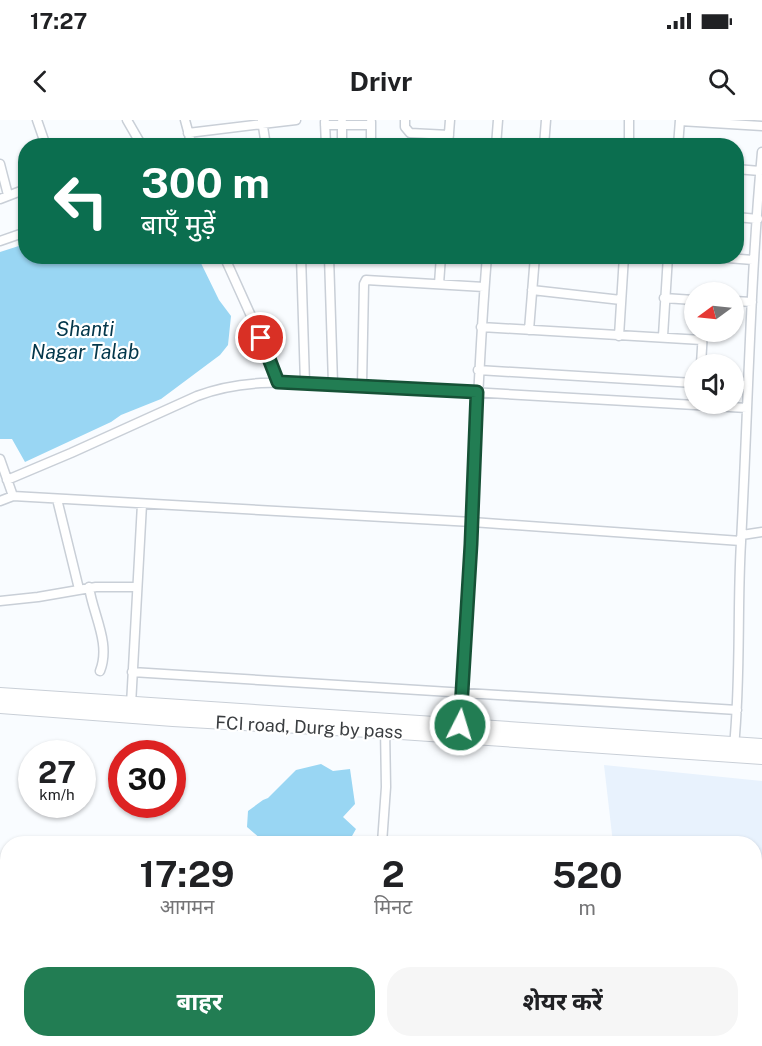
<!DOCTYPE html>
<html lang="hi">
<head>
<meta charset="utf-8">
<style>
  body { margin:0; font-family:"Public Sans","Noto Sans Devanagari",sans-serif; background:#f6f6f6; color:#202124; height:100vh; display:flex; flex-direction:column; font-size:22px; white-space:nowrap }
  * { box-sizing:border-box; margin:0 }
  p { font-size:20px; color:#757577 }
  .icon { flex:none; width:33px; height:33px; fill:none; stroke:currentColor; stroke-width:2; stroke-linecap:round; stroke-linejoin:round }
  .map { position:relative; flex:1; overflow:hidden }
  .details { position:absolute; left:0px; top:716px; width:762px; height:212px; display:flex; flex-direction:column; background:#fff; border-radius:24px 24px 0 0; box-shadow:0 2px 4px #0004 }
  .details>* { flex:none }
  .top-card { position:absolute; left:18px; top:18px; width:726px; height:126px; border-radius:24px; box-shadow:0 2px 4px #0004; background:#0b6e4f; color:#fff; overflow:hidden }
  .needle { width:39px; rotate:255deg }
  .tools { position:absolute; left:684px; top:162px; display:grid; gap:12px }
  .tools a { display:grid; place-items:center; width:60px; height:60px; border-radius:50%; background:#fff; box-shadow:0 2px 4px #0004; font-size:30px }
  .speed { position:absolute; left:18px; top:620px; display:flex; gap:12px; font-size:30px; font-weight:700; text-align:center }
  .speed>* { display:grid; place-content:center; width:78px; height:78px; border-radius:50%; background:#fff; box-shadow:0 2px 4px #0004; line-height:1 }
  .speed small { font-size:15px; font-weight:400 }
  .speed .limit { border:9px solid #d22; background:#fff; color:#111 }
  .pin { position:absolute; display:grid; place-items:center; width:51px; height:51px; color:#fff; margin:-26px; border:3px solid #fff; border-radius:50%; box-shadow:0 2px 6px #0007 }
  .me { position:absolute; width:66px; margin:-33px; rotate:5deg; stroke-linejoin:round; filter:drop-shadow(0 0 4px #0008) }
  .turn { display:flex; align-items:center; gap:21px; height:126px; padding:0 24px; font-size:27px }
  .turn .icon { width:78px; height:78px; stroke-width:2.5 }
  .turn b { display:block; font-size:42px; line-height:51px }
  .eta { display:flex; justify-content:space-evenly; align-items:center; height:102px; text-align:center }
  .eta b { font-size:36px; font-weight:700; line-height:42px }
  .cta { display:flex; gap:12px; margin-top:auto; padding:12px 24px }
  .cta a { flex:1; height:69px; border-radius:24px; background:#227d53; color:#fff; font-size:24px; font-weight:700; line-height:69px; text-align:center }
  .cta a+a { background:#f6f6f6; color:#202124 }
  .status { display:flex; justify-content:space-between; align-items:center; height:42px; padding:0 30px; background:#fff; direction:ltr }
  .status svg { height:16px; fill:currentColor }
  header { display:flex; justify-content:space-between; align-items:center; height:78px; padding:0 24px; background:#fff; font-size:27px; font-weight:700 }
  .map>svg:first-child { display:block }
  .built { fill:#e8f2fd }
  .water { fill:#99d6f3 }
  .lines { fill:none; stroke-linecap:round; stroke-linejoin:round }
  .minor-casing { stroke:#c9cfd7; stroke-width:11 }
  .primary-casing { stroke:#c9cfd7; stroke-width:16 }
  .minor { stroke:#fff; stroke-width:8 }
  .primary { stroke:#fff; stroke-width:14 }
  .route-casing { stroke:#165136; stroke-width:15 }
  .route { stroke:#227d53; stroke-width:10 }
  .labels { text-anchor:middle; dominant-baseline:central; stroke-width:4.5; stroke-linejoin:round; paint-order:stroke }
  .street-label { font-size:18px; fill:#3a3d40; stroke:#fff }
  .water-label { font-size:20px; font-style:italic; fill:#03374b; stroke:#fff }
</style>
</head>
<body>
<div class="status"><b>17:27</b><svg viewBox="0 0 49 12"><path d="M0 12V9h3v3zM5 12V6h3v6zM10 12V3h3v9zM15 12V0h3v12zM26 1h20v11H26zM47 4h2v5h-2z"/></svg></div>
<header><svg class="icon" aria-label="back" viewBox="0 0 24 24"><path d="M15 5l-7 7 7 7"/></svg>Drivr<svg class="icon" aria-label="search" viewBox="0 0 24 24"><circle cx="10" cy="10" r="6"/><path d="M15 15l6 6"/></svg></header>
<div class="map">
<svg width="762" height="926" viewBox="0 0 762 926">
  <rect width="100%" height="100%" fill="#f9fcff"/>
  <path class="built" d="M604,645L762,661V926H638L637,920H754V723H613Z"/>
  <path class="water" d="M25,124L26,136L198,137L219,180L231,196L228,225L220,235L161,279L121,295L111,302L25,342L12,319H0V132Z
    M321,644L333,651L350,649L355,684L343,697L356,709L348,723H262L261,719L247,707L248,691L263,680L268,678L296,650Z"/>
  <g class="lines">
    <g class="minor-casing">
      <path id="minor" d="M37,0L46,26
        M127,0L142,26
        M185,0L192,26
        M262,0L266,26
        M405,0V7L410,13L449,15
        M680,1L762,6
        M325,2L326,26
        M342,2V26
        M325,5H371
        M188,13L296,0
        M371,26V2
        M448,26L450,0
        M496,26L498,0
        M544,26L546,0
        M629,26V0
        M678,26L680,0
        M0,44L8,75
        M736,49L760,51
        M0,79L26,69
        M736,97L758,99
        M0,121L26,112
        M224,136L261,218L278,262
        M301,136L305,263
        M329,136L333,264
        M702,136L753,140
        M439,164L441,136
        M532,170L621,180
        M664,178L694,180
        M734,181L752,182
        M481,207L702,220
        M529,210L535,136
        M619,216L624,136
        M663,216L668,136
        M701,244L703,212
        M478,250L694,263
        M362,265L364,164L366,160L484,167
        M734,265H748
        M0,339L13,376
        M7,360L71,333L197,276C241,259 287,262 333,264L747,288
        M57,379L79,469
        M0,381L13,376L472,402L741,421
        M742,415L762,412
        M89,467C93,495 111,523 100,551
        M0,481L38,477L96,467H136
        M132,552L737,590
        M131,585L142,384
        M460,609C473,452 474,294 487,136
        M734,626C741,558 737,490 741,422C748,292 750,162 762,32
        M382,723L386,667L385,607
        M288,920L289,926
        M361,920C374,926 391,920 406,920C417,920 429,920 440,920
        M475,920L495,926
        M508,926L509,920
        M537,926L538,920
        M571,926L572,920"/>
    </g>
    <g class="primary-casing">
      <path id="primary" d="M0,575L762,626
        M0,586L173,599L386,611L762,637"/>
    </g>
    <use href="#minor" class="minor"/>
    <use href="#primary" class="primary"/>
  </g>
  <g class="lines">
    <g class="route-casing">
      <path id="route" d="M261,218L278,262L477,272L471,424L460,605"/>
    </g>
    <use href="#route" class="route"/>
  </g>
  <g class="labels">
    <g class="street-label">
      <text transform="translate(309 607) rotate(3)">FCI road, Durg by pass</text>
    </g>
    <g class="water-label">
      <text x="85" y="209">Shanti<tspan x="85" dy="23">Nagar Talab</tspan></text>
    </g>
  </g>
</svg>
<div class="tools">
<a><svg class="needle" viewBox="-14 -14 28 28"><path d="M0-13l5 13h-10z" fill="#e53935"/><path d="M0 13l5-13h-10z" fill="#757577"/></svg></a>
<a><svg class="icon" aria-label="sound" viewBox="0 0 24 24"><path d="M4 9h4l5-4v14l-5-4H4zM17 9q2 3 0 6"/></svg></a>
</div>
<div class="speed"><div>27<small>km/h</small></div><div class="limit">30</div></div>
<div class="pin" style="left:261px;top:218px;background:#d93025"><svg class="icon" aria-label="arrive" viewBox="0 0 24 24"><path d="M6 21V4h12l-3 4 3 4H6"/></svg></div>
<svg class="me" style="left:460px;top:605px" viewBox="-20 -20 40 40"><circle r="17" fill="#227d53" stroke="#fff" stroke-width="3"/><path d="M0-11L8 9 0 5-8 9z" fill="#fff"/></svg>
<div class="top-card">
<div class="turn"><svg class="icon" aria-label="left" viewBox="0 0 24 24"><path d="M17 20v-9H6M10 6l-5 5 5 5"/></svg><div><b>300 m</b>बाएँ मुड़ें</div></div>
</div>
<section class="details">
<div class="eta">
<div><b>17:29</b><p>आगमन</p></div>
<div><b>2</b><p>मिनट</p></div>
<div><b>520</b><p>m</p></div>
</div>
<div class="cta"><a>बाहर</a><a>शेयर करें</a></div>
</section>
</div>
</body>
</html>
